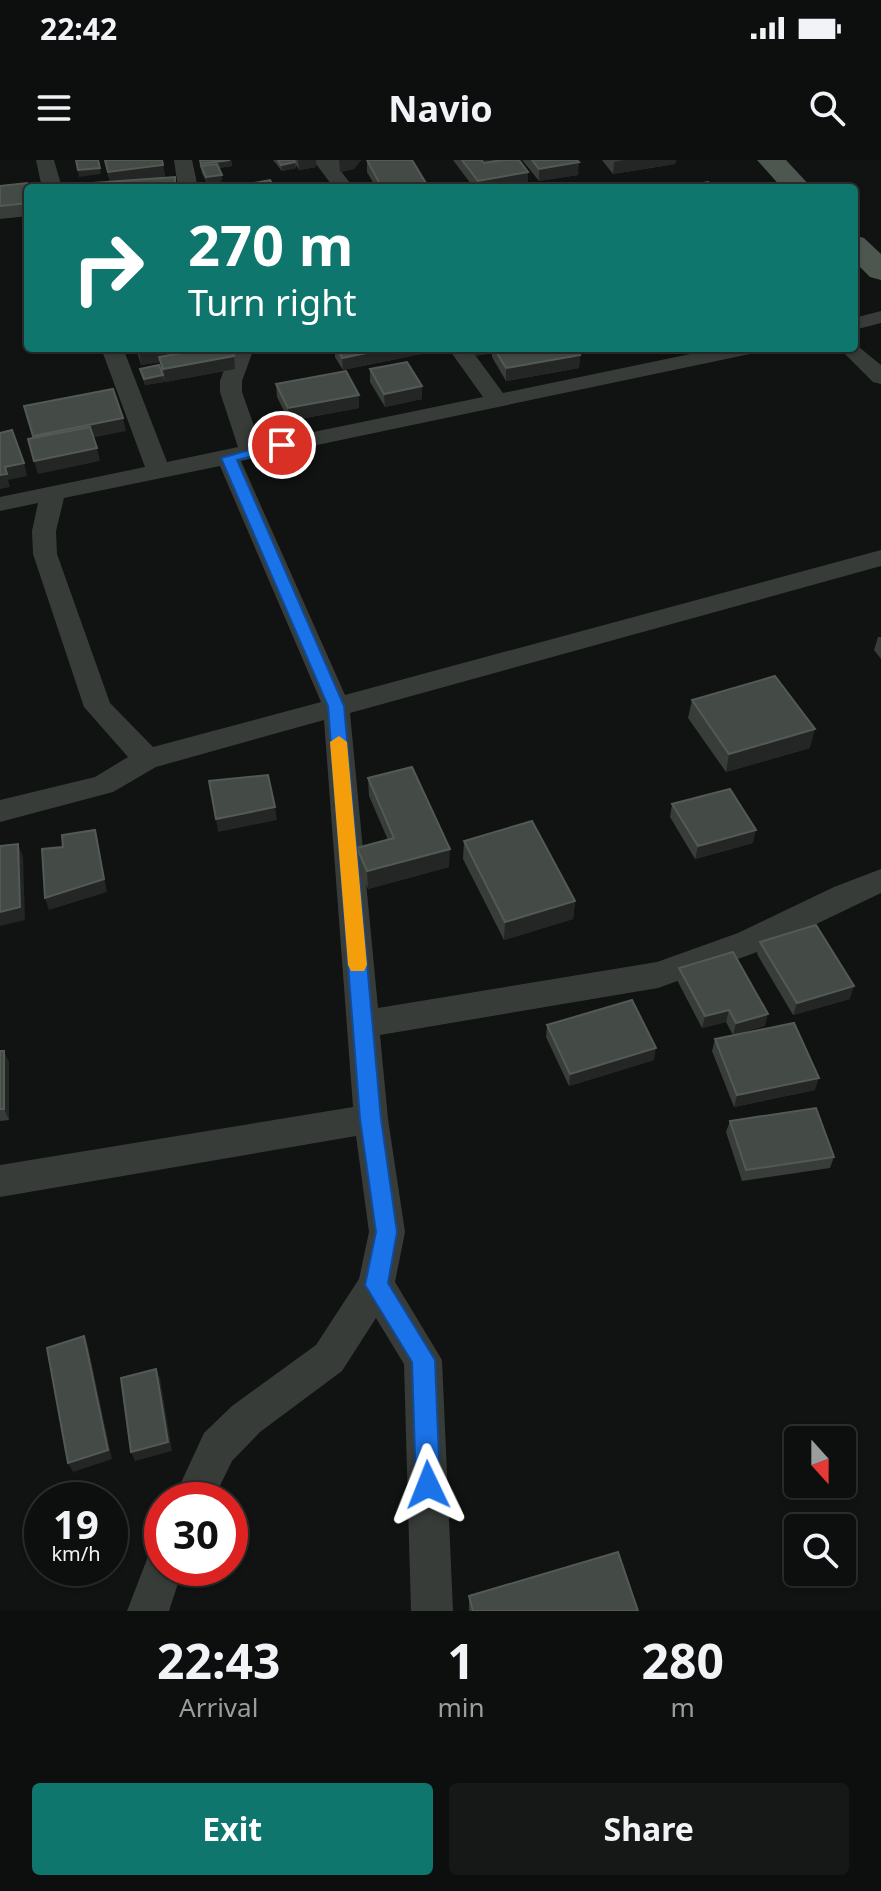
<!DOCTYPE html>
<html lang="en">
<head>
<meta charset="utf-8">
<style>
  body { margin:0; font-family:"Noto Sans",sans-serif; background:#161717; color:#f1f3f6; height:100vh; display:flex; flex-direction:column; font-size:30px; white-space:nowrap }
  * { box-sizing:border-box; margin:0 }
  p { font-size:26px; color:#9a9c9e }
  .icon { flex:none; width:44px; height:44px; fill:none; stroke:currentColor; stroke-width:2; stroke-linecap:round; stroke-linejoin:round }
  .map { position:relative; height:1451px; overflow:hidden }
  .panel { display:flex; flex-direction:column; background:#0d0e0e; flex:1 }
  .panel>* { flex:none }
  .guide { position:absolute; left:24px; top:24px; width:834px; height:168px; border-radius:8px; box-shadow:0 2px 6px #0004,0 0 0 2px #2d2e2e; background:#0f766e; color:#fff; overflow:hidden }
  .needle { width:52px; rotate:159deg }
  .tools { position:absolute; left:784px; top:1266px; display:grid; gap:16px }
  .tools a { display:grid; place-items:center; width:72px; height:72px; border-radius:8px; background:#0d0e0e; box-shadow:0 2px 6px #0004,0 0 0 2px #2d2e2e; font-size:40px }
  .speed { position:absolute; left:24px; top:1322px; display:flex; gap:16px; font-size:40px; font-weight:700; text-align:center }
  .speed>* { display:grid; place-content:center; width:104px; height:104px; border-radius:50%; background:#0d0e0e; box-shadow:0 2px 6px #0004,0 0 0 2px #2d2e2e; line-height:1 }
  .speed small { font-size:20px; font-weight:400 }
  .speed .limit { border:12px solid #d22; background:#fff; color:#111 }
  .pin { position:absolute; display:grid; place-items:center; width:68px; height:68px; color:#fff; margin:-34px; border:4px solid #fff; border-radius:50%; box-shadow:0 2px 8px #0007 }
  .me { position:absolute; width:88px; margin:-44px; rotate:358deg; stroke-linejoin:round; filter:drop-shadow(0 0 6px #0008) }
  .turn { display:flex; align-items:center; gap:28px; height:168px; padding:0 32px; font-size:36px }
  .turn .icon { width:104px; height:104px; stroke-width:2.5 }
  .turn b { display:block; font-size:56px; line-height:68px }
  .eta { display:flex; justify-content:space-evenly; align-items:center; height:136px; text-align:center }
  .eta b { font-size:48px; font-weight:700; line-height:56px }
  .cta { display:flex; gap:16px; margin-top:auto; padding:16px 32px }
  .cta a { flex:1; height:92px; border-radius:8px; background:#0f766e; color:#fff; font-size:32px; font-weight:700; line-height:92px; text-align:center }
  .cta a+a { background:#161717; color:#f1f3f6 }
  .status { display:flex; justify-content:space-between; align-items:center; height:56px; padding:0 40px; background:#0d0e0e; direction:ltr }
  .status svg { height:22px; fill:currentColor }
  header { display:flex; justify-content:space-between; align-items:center; height:104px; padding:0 32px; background:#0d0e0e; font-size:36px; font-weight:700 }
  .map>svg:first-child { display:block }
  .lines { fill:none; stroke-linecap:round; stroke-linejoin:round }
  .street { fill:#373c39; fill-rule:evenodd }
  .primary { fill:#4e5650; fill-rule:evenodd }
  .wall { fill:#393d3a }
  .shaded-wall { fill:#242625 }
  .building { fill:#444a46; stroke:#535a54; stroke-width:2 }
  .route { fill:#1a73e8; stroke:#114b97; stroke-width:2 }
  .slow { fill:#f59e0b }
</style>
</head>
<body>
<div class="status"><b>22:42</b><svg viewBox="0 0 49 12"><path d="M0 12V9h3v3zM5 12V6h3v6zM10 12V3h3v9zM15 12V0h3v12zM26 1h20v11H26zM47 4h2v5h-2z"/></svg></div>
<header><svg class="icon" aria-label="menu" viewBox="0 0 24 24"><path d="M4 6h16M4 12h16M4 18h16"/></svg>Navio<svg class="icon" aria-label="search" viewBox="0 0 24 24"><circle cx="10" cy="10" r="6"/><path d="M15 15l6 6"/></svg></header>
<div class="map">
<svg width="881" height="1451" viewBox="0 0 881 1451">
  <rect width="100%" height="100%" fill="#111212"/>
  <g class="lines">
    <path class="street" d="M36,0H54L62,28H42Z
      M174,0H192L198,28H178Z
      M313,0H332L354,28H334Z
      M881,151V163L854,170V158Z
      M854,183L881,205V224L873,222L839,188H854Z
      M101,188H123L167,302L238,287L220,232V221L232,188H254L242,221V232L260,283L483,237L448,188H470L503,233L719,188H761L750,194L241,301L345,535L881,390V406L350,553L378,848L657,802L738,773L834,727L881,709V733L760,791L658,828L380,875L388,959L405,1072L395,1122L442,1200L453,1451H411L404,1204L376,1158L342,1211L260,1272L232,1301L213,1340H173L204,1273L232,1246L316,1185L359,1119L369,1072L356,976L0,1037V1005L353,947L324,560L156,607L113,632L0,662V640L95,617L128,597L84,547L33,394L32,371L38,343L0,351V337L145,307ZM220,306L321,542L153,587L110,543L57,394L56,371L64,338Z
      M162,1388V1408H183L169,1451H127L149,1394Z"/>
    <path class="primary" d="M757,0H786L812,28H782Z
      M854,75L864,78L881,94V120L870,117L854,101Z"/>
  </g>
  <path class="wall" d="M104,0H162L165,17H175L176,28H79L110,22Z
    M199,0H231L232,6L218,8L222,15V21L207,23L202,13Z
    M273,0H316V7L299,10L296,5V8L282,11Z
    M332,0H361L354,9L340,12Z
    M367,0L429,28H376L367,12Z
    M453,0H519L528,24L506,28H474Z
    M522,0H577L578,15L539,21Z
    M602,0H676L675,4L613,14Z
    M27,23L28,56L0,59V26Z
    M136,188H169L170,195L195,191L194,188H234L235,194H233L235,209L165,222L163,216L164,222L145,225L140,209L161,210L160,202L141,205Z
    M335,188H426V193L343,210L335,197Z
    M471,188H575L580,195L579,208L506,221L492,197V193L476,196Z
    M370,209L422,226V239L385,247L370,222Z
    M276,224L359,248L289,261L277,237Z
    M878,477H881V499L874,490Z
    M692,540L810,588L726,612L688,558Z
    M368,618L449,707L368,729L359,706L357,688L388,680L369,636Z
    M672,644L753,683L695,699L670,657Z
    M464,681L575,741L573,759L504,780L463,699Z
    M760,782L850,839L793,855L757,794Z
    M679,808L765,866L733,875L726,862L702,868L677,820Z
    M547,865L654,900L569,926L546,877Z
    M715,879L815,930L734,947L712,891Z
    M0,891L9,902V960L0,961Z
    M730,961L834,997L830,1008L742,1021L726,972Z
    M469,1436L638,1451H469Z"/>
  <path class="shaded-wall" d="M231,0L232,6L202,10L201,4Z
    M298,0H316V7L299,10Z
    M339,0H361L354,9L340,12Z
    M480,0H513L480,11Z
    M624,0H676L675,4L613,14L614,2Z
    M295,2L296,8L282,11L281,5Z
    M579,2L578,15L539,21V9Z
    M163,5L165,17L110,24L108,12Z
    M100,8L101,14L79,17L78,10Z
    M528,12V24L506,28H478V21Z
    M222,15V21L207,23L206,17Z
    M164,188H169L171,200L159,197L160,202L141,205L139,192Z
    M197,188H234L235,194L198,200Z
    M390,188H426V193L343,210L342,198Z
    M483,188H492V193L476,196L477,189Z
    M580,195L579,208L506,221V208Z
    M234,196L235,209L165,222L163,209Z
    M163,215L164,222L145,225L144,219Z
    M422,226V239L385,247L384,234Z
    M359,235V248L289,261L288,248Z
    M123,258L126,271L36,289L33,276Z
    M97,288L100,301L38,314L34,301Z
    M24,303L27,316L8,320L10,327L0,329V315L5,307Z
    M815,569L810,588L726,612L729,594Z
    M275,647L277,660L218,672L216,659Z
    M95,670L107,732L49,750L45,738Z
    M756,670L753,683L695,699L698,686Z
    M18,684L23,697L25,760L0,766V752Z
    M450,689L449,707L368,729L367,711Z
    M575,741L573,759L504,780L505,762Z
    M854,826L850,839L793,855L797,843Z
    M729,850L726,862L702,868L705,856Z
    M768,854L765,866L733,875L736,863Z
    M656,888L654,900L569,926L570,914Z
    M4,891L9,902V960L4,949Z
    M819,918L815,930L734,947L737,935Z
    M84,1176L88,1186L112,1299L73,1312L68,1303Z
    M156,1209L160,1218L172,1291L135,1301L131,1292Z"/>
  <path class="building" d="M76,0H98L100,8L78,10Z
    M105,0H162L163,5L108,12Z
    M200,0H230L201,4Z
    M278,0H294L295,2L281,5Z
    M367,0H412L429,28H382Z
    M462,0H481L484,3L502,0H519L528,12L478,21Z
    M532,0H577L579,2L539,9Z
    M217,4L222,15L206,17L201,6Z
    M175,17V24L128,28H79V24Z
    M270,20L274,27L256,28L254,23Z
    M708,22L713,28H677Z
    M27,23L28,43L0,46V26Z
    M233,24L235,28H213V27Z
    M138,188H164L139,192Z
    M210,188H231L234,196L163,209L159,197Z
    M337,188H390L342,198Z
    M494,188H575L580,195L506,208Z
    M407,202L422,226L384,234L370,209Z
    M159,205L163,215L144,219L140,209Z
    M346,211L359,235L288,248L276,224Z
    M113,229L123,258L33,276L24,246Z
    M90,267L97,288L34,301L28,279Z
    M12,270L24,303L5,307L7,314L0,315V273Z
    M775,516L815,569L729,594L692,540Z
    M412,607L450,689L367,711L357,688L394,678L368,618Z
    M268,615L275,647L216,659L209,621Z
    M730,629L756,670L698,686L672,644Z
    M532,661L575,741L505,762L464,681Z
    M95,670L104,719L45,738L42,689L63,687L62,675Z
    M18,684L20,747L0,752V686Z
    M816,765L854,826L797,843L760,782Z
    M733,792L768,854L736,863L729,850L705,856L679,808Z
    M632,840L656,888L570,914L547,865Z
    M794,863L819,918L737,935L715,879Z
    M0,891H4V949H0Z
    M816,948L834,997L746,1010L730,961Z
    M84,1176L108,1290L68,1303L47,1188Z
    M156,1209L168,1282L131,1292L121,1218Z
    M618,1392L638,1451H473L469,1436Z"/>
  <path class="route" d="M282,281L287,282V288L237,300L344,546L381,959L397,1072L388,1123L435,1200L440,1325L436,1334L428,1337L419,1334L416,1325L412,1202L365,1125L376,1072L360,959L328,546L221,298Z"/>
  <path class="slow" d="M339,576L347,582L367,805L364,811H351L348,805L330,582Z"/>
</svg>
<div class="tools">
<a><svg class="needle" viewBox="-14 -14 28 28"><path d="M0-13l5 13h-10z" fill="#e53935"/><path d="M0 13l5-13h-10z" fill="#9a9c9e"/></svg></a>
<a><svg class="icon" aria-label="search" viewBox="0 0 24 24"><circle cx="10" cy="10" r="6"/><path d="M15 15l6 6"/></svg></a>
</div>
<div class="speed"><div>19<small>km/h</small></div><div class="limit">30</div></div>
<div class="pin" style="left:282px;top:285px;background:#d93025"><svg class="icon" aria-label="arrive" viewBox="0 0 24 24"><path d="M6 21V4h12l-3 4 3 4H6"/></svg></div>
<svg class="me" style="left:428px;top:1325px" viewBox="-20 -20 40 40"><path d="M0-17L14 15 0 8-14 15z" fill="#1a73e8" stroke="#fff" stroke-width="4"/></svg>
<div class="guide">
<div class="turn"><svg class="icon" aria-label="right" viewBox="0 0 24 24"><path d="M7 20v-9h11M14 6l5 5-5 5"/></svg><div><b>270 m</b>Turn right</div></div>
</div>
</div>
<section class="panel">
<div class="eta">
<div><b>22:43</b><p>Arrival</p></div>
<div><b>1</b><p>min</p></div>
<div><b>280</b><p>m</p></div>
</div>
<div class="cta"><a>Exit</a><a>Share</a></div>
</section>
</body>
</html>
